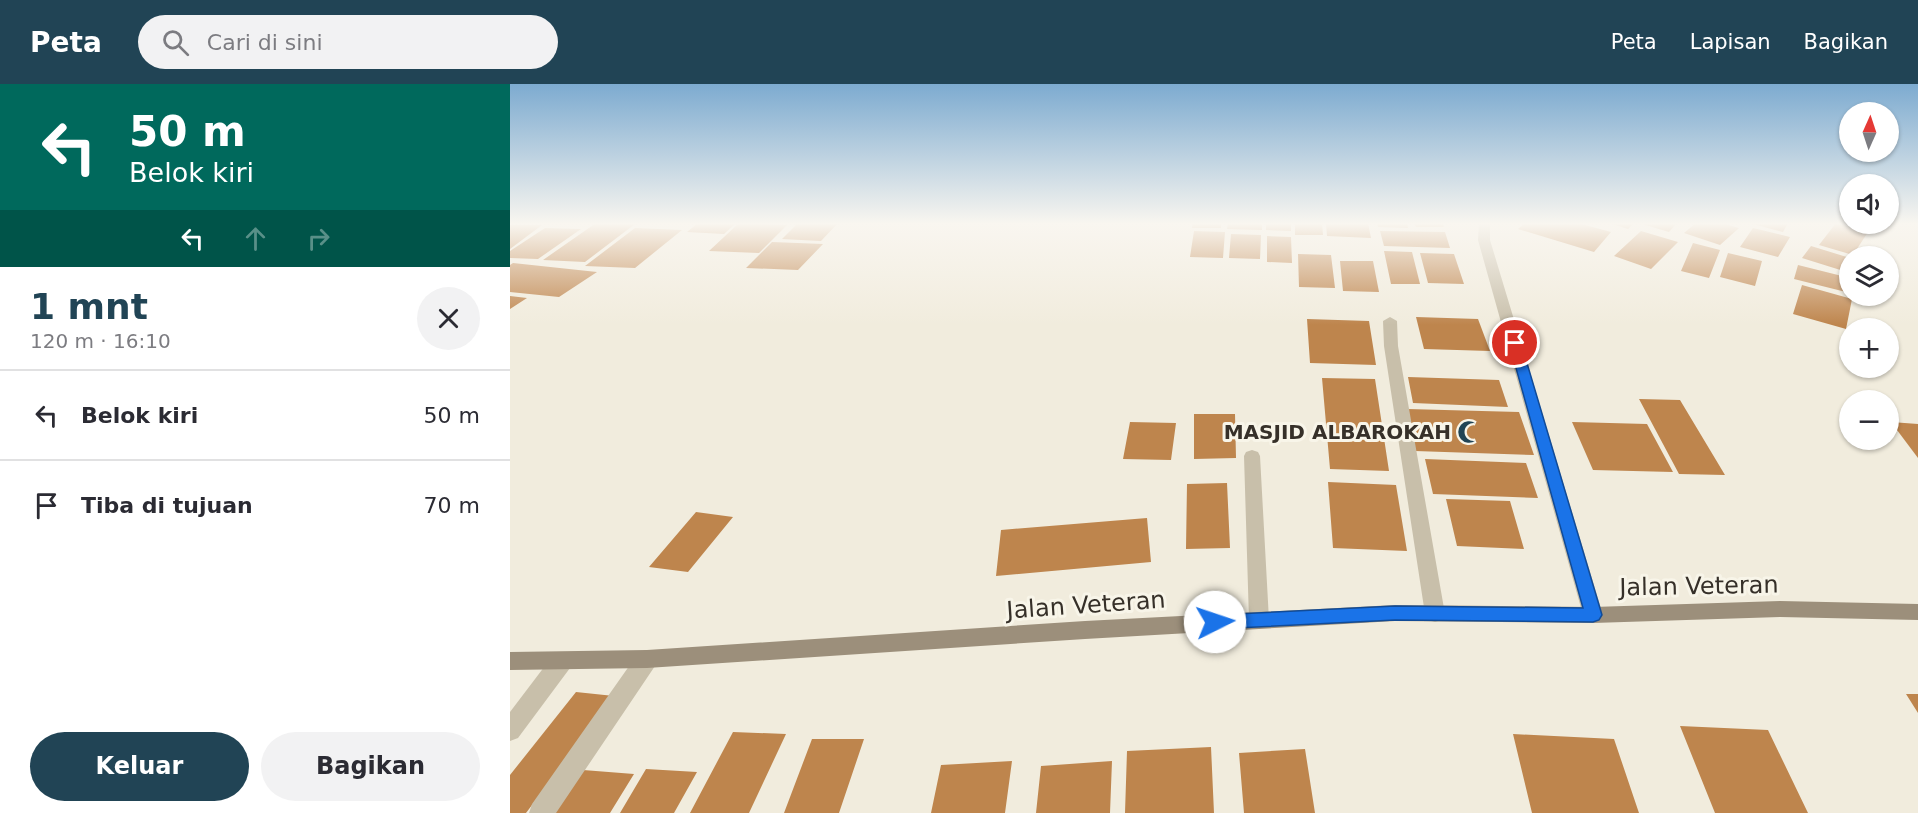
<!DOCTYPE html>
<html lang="id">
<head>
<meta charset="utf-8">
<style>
  body { margin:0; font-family:"DejaVu Sans",sans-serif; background:#f2f2f3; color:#2b2b33; height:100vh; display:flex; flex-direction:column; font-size:22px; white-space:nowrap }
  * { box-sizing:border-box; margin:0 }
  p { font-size:20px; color:#7c7c81 }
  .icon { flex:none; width:33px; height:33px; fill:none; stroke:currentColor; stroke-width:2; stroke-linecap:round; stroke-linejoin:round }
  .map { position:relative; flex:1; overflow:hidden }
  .drawer { display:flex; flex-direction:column; background:#fff; width:510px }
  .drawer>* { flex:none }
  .top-card { background:#00695c; color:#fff; overflow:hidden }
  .needle { width:39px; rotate:3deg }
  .controls { position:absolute; left:1329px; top:18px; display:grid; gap:12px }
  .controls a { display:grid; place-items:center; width:60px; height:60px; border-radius:50%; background:#fff; box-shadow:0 2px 4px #0004; font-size:30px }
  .pin { position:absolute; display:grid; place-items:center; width:51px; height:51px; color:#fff; margin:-26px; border:3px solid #fff; border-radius:50%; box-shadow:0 2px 6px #0007 }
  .me { position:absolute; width:66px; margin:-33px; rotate:86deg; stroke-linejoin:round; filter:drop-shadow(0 0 4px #0008) }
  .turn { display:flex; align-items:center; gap:21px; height:126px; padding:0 30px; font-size:27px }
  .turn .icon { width:78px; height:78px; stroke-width:2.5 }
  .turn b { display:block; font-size:42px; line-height:51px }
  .lanes { display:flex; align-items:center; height:57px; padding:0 30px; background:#0003; justify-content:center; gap:30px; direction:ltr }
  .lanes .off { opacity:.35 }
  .round { display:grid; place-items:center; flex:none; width:63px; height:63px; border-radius:32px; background:#f2f2f3 }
  .headline { display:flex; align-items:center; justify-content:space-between; height:102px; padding:0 30px }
  h1 { font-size:36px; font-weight:700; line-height:45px; color:#214455 }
  .button { display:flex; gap:12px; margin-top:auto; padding:12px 30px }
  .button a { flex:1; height:69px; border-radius:36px; background:#214455; color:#fff; font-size:24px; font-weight:700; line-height:69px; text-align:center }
  .button a+a { background:#f2f2f3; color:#2b2b33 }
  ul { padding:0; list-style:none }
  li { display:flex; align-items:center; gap:18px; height:90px; padding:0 30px; border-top:2px solid #e1e1e2 }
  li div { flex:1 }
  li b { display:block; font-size:22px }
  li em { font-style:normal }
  header { display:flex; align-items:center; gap:36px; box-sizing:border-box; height:84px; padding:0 30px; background:#214455; color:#fff }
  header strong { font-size:28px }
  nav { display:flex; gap:33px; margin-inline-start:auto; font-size:21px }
  .search { width:420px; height:54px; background:#f2f2f3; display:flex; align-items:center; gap:15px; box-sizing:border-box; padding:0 21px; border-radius:33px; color:#7c7c81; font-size:22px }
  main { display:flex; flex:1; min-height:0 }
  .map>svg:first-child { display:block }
  .building { fill:#be854d }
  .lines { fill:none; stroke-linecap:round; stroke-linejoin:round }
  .minor { fill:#c8bfaa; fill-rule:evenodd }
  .secondary { fill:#9c8f7b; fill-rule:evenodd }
  .route { fill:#1a73e8; stroke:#114b97; stroke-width:1.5 }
  .labels { text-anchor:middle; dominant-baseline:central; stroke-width:6; stroke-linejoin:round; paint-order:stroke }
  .poi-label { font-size:20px; font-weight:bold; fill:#363029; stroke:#f8f5e9; text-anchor:end }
  .near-street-label { font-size:24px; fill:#363029; stroke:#f8f5e9 }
</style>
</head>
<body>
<header>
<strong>Peta</strong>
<div class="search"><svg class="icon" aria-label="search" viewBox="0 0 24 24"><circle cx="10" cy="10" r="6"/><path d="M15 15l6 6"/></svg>Cari di sini</div>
<nav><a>Peta</a><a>Lapisan</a><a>Bagikan</a></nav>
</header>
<main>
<section class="drawer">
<div class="top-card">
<div class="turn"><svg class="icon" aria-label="left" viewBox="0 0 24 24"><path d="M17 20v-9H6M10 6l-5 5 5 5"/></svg><div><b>50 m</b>Belok kiri</div></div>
<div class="lanes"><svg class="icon" aria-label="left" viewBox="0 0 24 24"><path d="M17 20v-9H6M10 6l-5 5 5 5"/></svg><svg class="icon off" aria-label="ahead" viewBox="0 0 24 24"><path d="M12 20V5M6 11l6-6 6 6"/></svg><svg class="icon off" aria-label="right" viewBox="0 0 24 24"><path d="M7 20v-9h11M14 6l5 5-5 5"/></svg></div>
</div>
<div class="headline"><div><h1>1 mnt</h1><p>120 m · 16:10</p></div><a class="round"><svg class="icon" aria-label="close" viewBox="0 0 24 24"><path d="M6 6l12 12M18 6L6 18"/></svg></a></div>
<ul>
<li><svg class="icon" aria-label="left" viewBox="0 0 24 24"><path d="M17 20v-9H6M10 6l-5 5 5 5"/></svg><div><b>Belok kiri</b></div><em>50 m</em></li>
<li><svg class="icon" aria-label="arrive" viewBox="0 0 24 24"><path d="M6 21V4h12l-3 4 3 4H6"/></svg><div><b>Tiba di tujuan</b></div><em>70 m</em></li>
</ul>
<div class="button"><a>Keluar</a><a>Bagikan</a></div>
</section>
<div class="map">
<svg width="1408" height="729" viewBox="0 0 1408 729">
  <rect width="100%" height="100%" fill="#f1ecdd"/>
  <path class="building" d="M86,139L125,140L75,178L33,176Z
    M188,139H226L214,150L177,148Z
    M229,139L277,141L249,169L199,167Z
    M288,139H328L311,157L272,155Z
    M683,139H711V144H682Z
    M718,139H752V146L717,145Z
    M756,139H781V147L756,146Z
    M785,139H812L813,151H785Z
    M816,139H858L861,154L817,152Z
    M867,139H897L898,144L868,143Z
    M904,139H933L934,143H906Z
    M1015,139H1068L1101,148L1084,168L1008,145Z
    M1099,139H1124L1118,145Z
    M1133,139H1167L1159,148L1132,140Z
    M1186,139H1212L1229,144L1210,161L1174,149Z
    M1239,139H1278L1273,148Z
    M1326,139L1358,148L1343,171L1309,161Z
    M0,141H32L0,165Z
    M35,144L71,145L28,175L0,174V167Z
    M125,144L172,146L125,184L75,182Z
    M1243,144L1280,153L1268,173L1230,163Z
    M684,147L715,148L713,174L680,173Z
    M870,147L935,148L940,164L874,162Z
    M1131,147L1168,158L1141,185L1104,172Z
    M721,150L751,151L750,175L719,174Z
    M757,152L781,153L782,179L757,178Z
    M262,158L313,160L288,186L236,184Z
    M1183,159L1210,166L1199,194L1171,187Z
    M1301,162L1340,174V189L1292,174Z
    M874,167L902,168L910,200H881Z
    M910,169L944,170L954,200L918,199Z
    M1218,169L1252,177L1245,202L1210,193Z
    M788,170L821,171L825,204L789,203Z
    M830,177H863L869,208L833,207Z
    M3,179L87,188L49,213L0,208V181Z
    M1288,181L1340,194V209L1284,195Z
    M1292,201L1342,215L1336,245L1283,230Z
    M0,212L17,214L0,225Z
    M906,233L968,235L980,267L914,265Z
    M797,235L859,237L866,281L800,279Z
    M898,293L989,296L998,323L903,319Z
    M812,294L865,295L879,387L820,385Z
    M1129,315L1170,316L1215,391L1169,390Z
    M897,325L1009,328L1024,371L905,367Z
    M684,330H725L726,374L684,375Z
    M620,338L666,339L661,376L613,375Z
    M1062,338L1137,340L1163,388L1083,386Z
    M1381,338L1408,340V374Z
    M915,375L1016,379L1028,414L923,410Z
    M818,398L886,401L897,467L823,464Z
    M717,399L720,464L676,465L677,400Z
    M936,415L1000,417L1014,465L947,462Z
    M186,428L223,433L178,488L139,483Z
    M637,434L641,478L486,492L491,446Z
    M66,608L104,612L16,729H0V691Z
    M1396,610H1408V629Z
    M1170,642L1258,646L1298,729H1205Z
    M223,648L276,650L239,729H180Z
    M1003,650L1104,655L1129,729H1022Z
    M302,655H354L329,729H274Z
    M701,663L704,729H615L617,667Z
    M795,665L805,729H734L729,669Z
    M502,677L495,729H421L431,681Z
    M602,677L600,729H526L531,682Z
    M136,685L187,688L164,729H110Z
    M73,686L124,690L100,729H44Z"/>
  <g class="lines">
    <path class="minor" d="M969,139H980V156L1093,531L1090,537L1083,539L1076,537L1073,531L968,156Z
      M880,233L887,237L888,262L935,530L932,536L925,538L918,536L915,530L874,262L873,237Z
      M742,366L748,368L750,372L759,536L756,542L749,545L742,542L739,536L734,372L736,368Z
      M137,566L145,568L148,575L145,582L46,729H19L22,720L129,568Z
      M52,568L60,570L63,577L60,584L8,654L0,657V628L44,570Z"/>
    <path class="secondary" d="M1270,517L1408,520V536L1270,533L1083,539L885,537L575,555L137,584L0,586V568L137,566L575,537L885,521L1083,523Z"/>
  </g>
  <linearGradient id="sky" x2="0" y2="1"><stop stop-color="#7dabd0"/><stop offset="0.58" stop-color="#f9f6f0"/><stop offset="1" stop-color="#f9f6f0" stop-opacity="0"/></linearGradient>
  <rect width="1408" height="241" fill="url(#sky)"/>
  <path class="route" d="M1005,256L1011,259L1092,531L1089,536L1083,538L885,536L705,545L699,543L697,538L699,533L705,531L885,522L1073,524L999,259Z"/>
  <defs>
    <g id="mosque-bare" transform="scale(1.8)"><path d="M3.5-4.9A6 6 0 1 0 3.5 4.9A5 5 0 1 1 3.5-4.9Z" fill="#214455" stroke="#f8f5e9" stroke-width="2.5" paint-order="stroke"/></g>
  </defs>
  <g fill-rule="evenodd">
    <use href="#mosque-bare" x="959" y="348"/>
  </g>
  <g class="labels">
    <g class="poi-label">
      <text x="941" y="348">MASJID ALBAROKAH</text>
    </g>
    <g class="near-street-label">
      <text transform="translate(1189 502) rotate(-1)">Jalan Veteran</text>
      <text transform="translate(576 521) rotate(-4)">Jalan Veteran</text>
    </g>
  </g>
</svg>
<div class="controls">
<a><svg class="needle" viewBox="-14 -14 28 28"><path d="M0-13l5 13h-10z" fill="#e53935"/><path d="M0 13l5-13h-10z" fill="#7c7c81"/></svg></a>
<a><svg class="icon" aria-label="sound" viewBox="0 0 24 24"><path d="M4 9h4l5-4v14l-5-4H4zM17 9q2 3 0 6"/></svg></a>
<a><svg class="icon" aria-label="layers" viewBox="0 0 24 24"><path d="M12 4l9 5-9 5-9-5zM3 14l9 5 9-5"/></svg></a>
<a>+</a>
<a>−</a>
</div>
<div class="pin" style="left:1005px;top:259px;background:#d93025"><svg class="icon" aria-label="arrive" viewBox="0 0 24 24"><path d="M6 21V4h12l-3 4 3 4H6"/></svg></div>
<svg class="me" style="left:705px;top:538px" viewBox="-20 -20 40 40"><circle r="19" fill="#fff"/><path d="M0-13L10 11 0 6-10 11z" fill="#1a73e8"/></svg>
</div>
</main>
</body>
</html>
